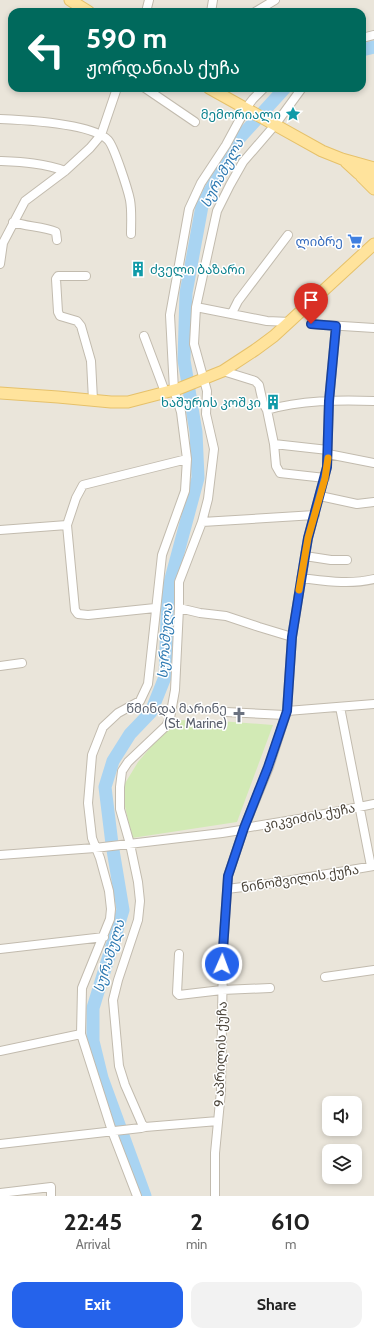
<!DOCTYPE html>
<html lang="en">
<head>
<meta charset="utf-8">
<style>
  body { margin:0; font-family:Cabin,"Noto Sans Georgian",sans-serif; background:#f2f2f2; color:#222; height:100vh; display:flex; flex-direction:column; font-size:15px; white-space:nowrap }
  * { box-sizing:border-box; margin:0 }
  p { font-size:13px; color:#767676 }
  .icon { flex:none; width:22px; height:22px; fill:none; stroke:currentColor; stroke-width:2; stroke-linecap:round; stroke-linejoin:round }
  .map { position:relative; height:1196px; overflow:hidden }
  .side { display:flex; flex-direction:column; background:#fff; flex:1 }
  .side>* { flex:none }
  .top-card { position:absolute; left:8px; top:8px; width:358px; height:84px; border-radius:12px; box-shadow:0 2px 6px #0003; background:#00695c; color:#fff; overflow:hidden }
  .fabs { position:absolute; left:322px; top:1096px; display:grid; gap:8px }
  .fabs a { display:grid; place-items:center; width:40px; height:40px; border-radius:8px; background:#fff; box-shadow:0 2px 6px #0003; font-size:20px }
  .pin { position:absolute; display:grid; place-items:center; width:34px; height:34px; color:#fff; margin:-41px -17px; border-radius:50% 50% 50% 0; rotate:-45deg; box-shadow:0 0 4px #0007 }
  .pin .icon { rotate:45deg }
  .me { position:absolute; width:44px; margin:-22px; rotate:2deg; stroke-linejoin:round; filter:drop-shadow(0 0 3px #0008) }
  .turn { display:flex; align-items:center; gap:14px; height:84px; padding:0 12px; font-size:18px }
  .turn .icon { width:52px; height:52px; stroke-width:2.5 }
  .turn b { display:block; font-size:28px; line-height:34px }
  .eta { display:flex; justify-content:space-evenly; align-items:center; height:68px; text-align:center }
  .eta b { font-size:24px; font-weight:700; line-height:28px }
  .cta { display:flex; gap:8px; margin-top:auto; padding:8px 12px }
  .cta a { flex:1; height:46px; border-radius:12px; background:#2563eb; color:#fff; font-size:16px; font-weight:700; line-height:46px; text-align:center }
  .cta a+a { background:#f2f2f2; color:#222 }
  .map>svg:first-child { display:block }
  .residential { fill:#eae5da; fill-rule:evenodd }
  .green { fill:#d2eab5 }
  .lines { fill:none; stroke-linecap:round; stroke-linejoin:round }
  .river { stroke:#a9d4f2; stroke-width:13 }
  .minor-casing { stroke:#c2bbae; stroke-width:10 }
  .major-casing { stroke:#e6c16a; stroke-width:13 }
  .minor { stroke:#fff; stroke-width:8 }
  .major { stroke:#ffe39c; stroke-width:11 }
  .route-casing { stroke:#184099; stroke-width:10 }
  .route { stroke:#2563eb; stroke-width:7 }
  .slow { stroke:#f59e0b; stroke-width:7 }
  .labels { text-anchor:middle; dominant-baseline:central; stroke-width:3; stroke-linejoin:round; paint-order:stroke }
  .culture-label { font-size:13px; fill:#0d838f; stroke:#fff; text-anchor:end }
  .shop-label { font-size:13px; fill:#366cbe; stroke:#fff; text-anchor:end }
  .worship-label { font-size:13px; fill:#5b616d; stroke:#fff; text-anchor:end }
  .street-label { font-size:13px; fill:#4b4439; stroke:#fff }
  .water-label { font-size:14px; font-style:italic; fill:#2e7ab2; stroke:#fff }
</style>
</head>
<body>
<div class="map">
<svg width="374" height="1196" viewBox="0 0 374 1196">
  <rect width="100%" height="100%" fill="#f6f3ec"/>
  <path class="residential" d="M0,0H374V1196H0ZM12,12H362V88H12ZM329,1103H355V1129H329ZM329,1151H355V1177H329Z"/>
  <path class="green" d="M174,720L220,721L273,725L237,822L132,838L124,802V785L138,762Z"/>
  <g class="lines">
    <path class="river" d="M362,50L374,47
      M145,1196L102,1078L93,1041V1008L123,910L112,844L105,787L113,761L130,734L151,712L165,677L168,590L198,478L196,432L184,360L186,293L202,206L235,143L285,88"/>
    <g class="minor-casing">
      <path id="minor" d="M146,12L149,0
        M211,12L213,0
        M255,12L275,0
        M362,38L374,35
        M145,88L195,122
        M0,119C24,120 91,123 108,140C114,146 128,190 130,200C132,211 131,223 131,234
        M0,161C21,162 45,163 65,171
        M13,222C27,227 43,226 56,232L57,240
        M0,264L3,243L25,201L65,171L90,148L101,135L117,88
        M86,276H58L56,279L58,312L60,316L77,321L81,326L91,361L93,400
        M196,307L267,321L290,322
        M232,313L238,301L288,235
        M311,324L374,328
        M144,336L165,392
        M223,371L255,381L259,385L263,403L267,410L274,444L276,466L280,473L325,478
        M267,410C301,400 338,400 374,401
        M274,444L328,450
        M328,454L374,463
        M320,496L357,504L374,502
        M202,522L315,515
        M0,530L67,525
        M305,556L331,560H347
        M301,578C326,581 349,585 374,579
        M155,608L88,615L78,614L75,610L67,525L76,498L83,485L187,459
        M179,608L200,613L226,616L259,627L292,637
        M0,666L22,663
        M340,707L371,866
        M287,711L374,704
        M226,712L285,715
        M0,855L95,848L222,833L241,830L244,828L305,818L374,804
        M227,889L275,883L374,866
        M0,949L104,937
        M179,954L177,993L179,995L222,990L270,988
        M325,977L374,970
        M0,1051L81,1034
        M145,1127L142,1124L125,1085L119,1066L113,1000L118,980L138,920L140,901L138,882L130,844L120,809V787L122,771L128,762L166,726L170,718L175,690L179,608V582L202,522L208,499L214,449L206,414L207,391L194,344L196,307L217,211L230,185L243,162L275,125L302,88
        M0,1144L141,1128L145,1127L218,1121
        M0,1193L51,1187V1196
        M137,1196L112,1131L81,1034L82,988L110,919L111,909L109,891L100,858L92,838L88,803L92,755L103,727L118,713L140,701L148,684L162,555L185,491L187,459L181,412L174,390L170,315L189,209L201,183L226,145L246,108L253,99L264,88
        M215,1196V1153L221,1091L223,951L228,876L244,828L269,767L287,711L292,637L305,556L308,538L327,467L329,401L336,326"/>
    </g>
    <g class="major-casing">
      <path id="major" d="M70,0L89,12
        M209,88L322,151L342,159L374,168
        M346,162L358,173L374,179
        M361,176L374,189
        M0,393L58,397L111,402H128L178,389L223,371L255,350L274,336L374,244"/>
    </g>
    <use href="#minor" class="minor"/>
    <use href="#major" class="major"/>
  </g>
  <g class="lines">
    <g class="route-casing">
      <path id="route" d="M222,964L228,876L244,828L268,767L287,711L292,637L305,556L308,538L327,467L329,401L336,326L311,324"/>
    </g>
    <use href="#route" class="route"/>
    <path class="slow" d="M299,590L308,538L325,478L328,458"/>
  </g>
  <defs>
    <g id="sight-bare" transform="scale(1.2)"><path d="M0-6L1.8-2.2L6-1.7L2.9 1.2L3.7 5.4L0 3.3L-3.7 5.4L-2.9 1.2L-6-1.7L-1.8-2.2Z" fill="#0f9aa8" stroke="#fff" stroke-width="2.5" paint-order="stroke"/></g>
    <g id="supermarket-bare" transform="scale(1.2)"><path d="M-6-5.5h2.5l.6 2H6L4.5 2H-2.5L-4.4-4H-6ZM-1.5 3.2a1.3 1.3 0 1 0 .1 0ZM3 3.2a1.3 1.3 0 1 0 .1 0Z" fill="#3f7fe0" stroke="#fff" stroke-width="2.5" paint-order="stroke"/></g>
    <g id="building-bare" transform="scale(1.2)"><path d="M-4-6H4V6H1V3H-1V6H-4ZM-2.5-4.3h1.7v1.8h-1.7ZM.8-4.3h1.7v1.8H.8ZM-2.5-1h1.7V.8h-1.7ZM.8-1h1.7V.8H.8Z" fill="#0f9aa8" stroke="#fff" stroke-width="2.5" paint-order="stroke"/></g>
    <g id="church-bare" transform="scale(1.2)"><path d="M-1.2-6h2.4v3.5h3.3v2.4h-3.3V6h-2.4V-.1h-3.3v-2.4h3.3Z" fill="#6b7280" stroke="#fff" stroke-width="2.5" paint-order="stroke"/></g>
  </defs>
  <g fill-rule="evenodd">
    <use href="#sight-bare" x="293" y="114"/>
    <use href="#supermarket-bare" x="355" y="241"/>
    <use href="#building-bare" x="138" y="269"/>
    <use href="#building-bare" x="273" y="402"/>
    <use href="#church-bare" x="239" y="715"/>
  </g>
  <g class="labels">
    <g class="culture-label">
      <text x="281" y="114">მემორიალი</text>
      <text x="150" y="269" text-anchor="start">ძველი ბაზარი</text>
      <text x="261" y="402">ხაშურის კოშკი</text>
    </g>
    <g class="shop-label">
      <text x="343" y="241">ლიბრე</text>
    </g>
    <g class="worship-label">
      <text x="227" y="708">წმინდა მარინე<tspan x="227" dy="15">(St. Marine)</tspan></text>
    </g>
    <g class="street-label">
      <text transform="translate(309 816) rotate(-11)">კიკვიძის ქუჩა</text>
      <text transform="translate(300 878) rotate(-9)">ნინოშვილის ქუჩა</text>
      <text transform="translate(220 1054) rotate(-88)">9 აპრილის ქუჩა</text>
    </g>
    <g class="water-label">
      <text transform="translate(222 173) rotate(-62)">სურამულა</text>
      <text transform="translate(165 641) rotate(-86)">სურამულა</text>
      <text transform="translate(109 956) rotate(-73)">სურამულა</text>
    </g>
  </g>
</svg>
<div class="fabs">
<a><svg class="icon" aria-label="sound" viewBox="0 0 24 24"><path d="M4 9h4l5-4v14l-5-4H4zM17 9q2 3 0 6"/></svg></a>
<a><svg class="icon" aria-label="layers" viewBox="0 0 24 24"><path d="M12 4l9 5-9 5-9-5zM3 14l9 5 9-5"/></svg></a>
</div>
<div class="pin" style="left:311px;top:324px;background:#d93025"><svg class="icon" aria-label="arrive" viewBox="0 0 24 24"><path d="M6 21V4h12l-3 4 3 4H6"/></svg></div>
<svg class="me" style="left:222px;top:964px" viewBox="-20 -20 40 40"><circle r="17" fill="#2563eb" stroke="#fff" stroke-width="3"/><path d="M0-11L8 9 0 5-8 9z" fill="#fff"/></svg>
<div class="top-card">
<div class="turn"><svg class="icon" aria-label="left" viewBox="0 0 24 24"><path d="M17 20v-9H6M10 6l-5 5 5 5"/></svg><div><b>590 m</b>ჟორდანიას ქუჩა</div></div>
</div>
</div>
<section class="side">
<div class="eta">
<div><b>22:45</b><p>Arrival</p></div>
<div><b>2</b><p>min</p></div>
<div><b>610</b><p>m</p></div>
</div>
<div class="cta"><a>Exit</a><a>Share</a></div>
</section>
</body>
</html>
